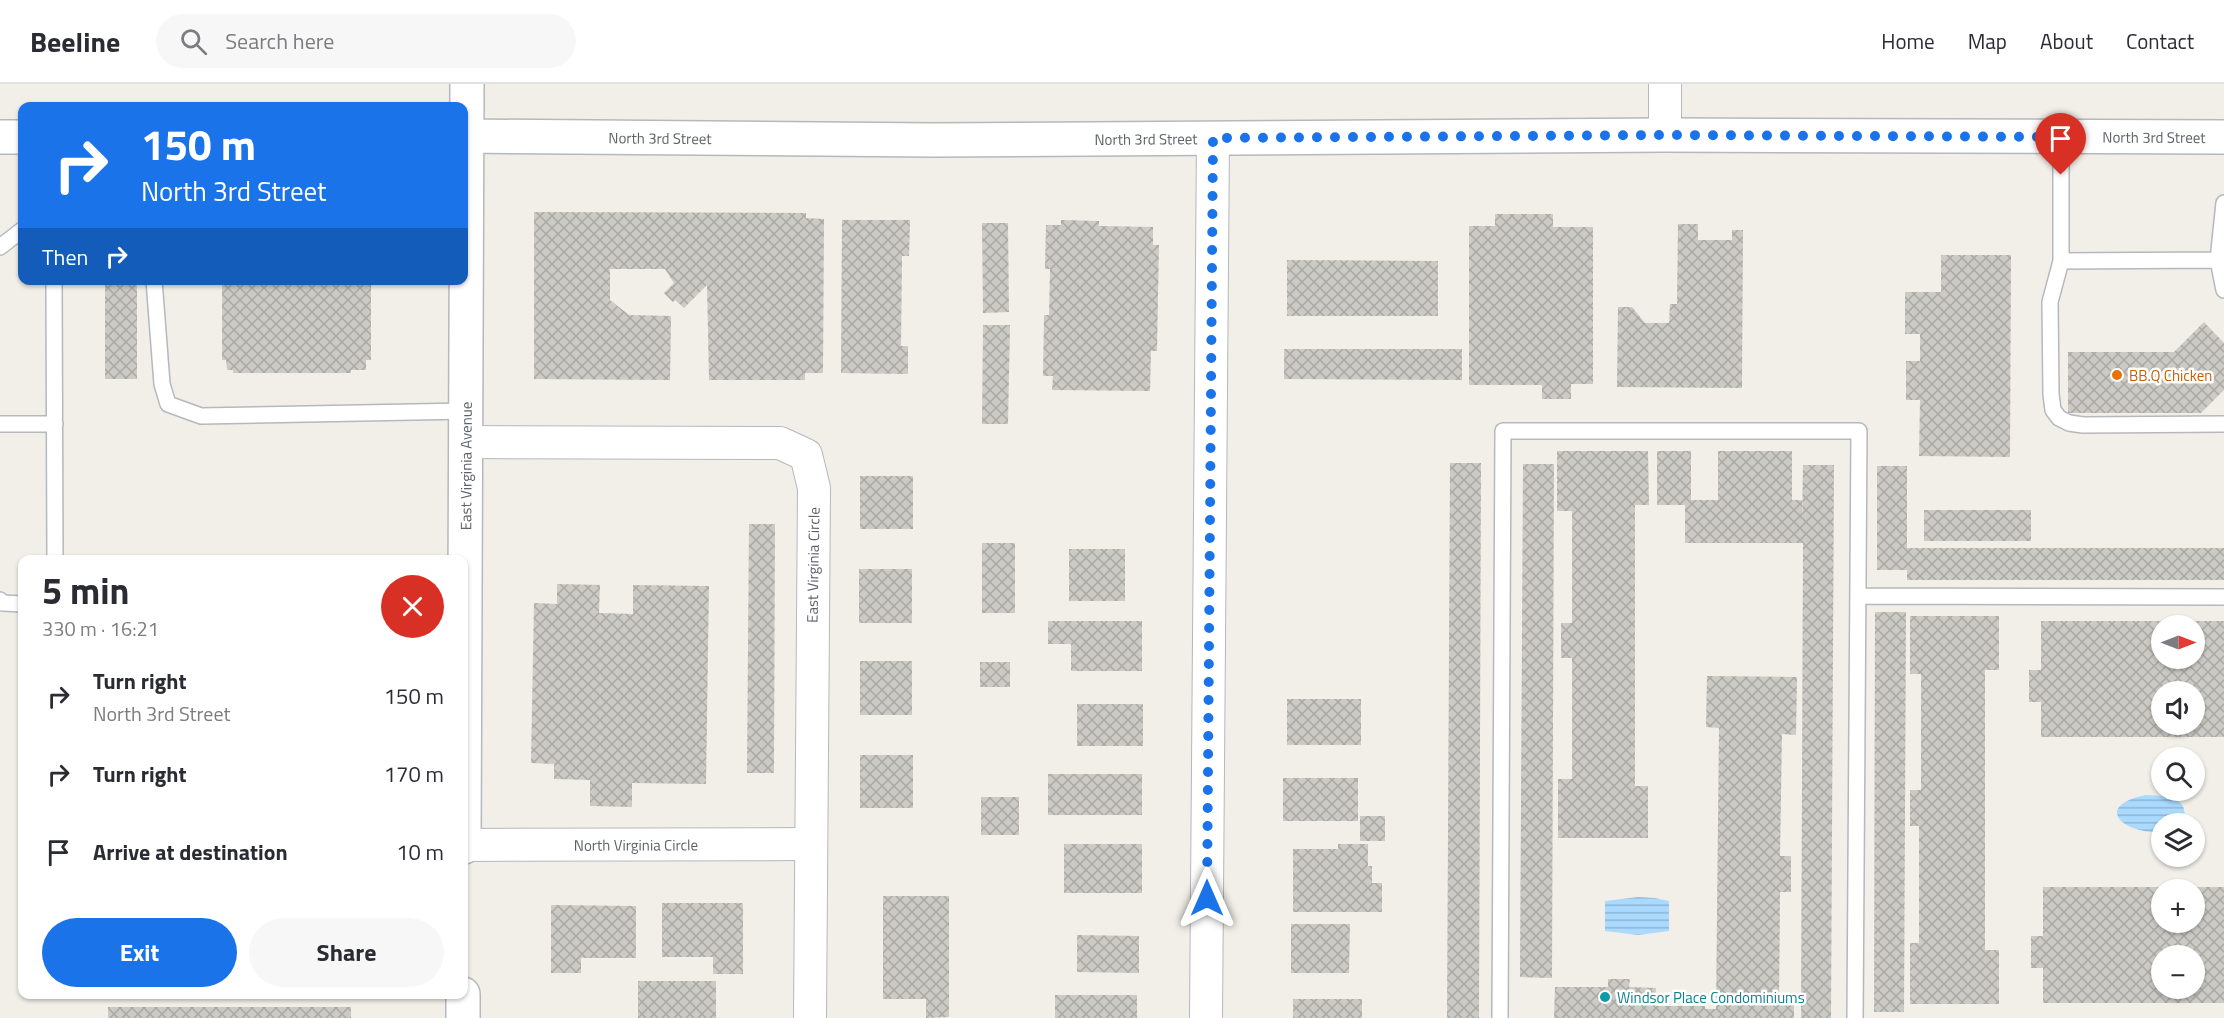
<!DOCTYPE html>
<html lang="en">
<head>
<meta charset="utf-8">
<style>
  body { margin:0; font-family:"Titillium Web",sans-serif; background:#f7f7f7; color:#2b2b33; height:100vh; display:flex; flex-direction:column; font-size:22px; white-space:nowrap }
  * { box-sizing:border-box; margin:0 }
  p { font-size:20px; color:#7c7c81 }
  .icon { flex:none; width:33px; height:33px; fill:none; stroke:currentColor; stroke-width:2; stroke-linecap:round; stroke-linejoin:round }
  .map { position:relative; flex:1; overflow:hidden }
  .panel { position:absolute; left:18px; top:471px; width:450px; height:444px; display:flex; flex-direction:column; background:#fff; border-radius:12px; box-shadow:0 2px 4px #0004 }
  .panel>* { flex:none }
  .hud { position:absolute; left:18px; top:18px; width:450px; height:183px; border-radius:12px; box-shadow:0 2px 4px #0004; background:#1a73e8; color:#fff; overflow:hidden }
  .needle { width:39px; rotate:90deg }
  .tools { position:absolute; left:2151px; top:531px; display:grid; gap:12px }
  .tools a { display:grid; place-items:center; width:54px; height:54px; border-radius:50%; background:#fff; box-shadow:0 2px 4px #0004; font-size:30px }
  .pin { position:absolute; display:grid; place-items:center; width:51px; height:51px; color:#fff; margin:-62px -26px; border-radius:50% 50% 50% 0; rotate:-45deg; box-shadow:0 0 6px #0007 }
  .pin .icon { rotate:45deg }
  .me { position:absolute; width:66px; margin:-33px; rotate:0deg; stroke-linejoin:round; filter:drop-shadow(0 0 4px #0008) }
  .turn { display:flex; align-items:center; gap:21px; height:126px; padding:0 24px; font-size:27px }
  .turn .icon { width:78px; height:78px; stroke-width:2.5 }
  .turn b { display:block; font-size:42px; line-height:51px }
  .then { display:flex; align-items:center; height:57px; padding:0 24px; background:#0003; gap:12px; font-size:22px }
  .round { display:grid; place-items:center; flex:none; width:63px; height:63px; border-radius:32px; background:#f7f7f7 }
  .head { display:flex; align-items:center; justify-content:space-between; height:102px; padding:0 24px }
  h1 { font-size:36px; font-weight:700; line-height:45px }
  .primary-button { display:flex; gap:12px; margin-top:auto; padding:12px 24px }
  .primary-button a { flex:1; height:69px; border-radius:36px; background:#1a73e8; color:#fff; font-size:24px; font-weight:700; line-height:69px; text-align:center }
  .primary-button a+a { background:#f7f7f7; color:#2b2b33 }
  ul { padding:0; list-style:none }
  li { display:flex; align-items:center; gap:18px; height:78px; padding:0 24px }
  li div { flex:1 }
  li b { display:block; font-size:22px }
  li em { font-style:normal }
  header { display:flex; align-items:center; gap:36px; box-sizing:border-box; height:84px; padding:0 30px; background:#fff; border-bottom:2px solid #e1e1e2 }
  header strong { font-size:28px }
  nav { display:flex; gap:33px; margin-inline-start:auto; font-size:21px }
  .search { width:420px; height:54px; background:#f7f7f7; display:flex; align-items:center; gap:15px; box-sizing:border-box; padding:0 21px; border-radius:33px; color:#7c7c81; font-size:22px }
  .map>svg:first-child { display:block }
  .water { fill:url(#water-rules) }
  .building { fill:url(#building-cross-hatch); fill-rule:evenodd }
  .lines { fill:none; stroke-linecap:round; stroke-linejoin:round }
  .service-casing { stroke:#b5b8bc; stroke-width:18 }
  .minor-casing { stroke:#b5b8bc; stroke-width:34 }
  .tertiary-casing { stroke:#b5b8bc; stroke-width:36 }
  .service { stroke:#fff; stroke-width:15 }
  .minor { stroke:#fff; stroke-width:32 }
  .tertiary { stroke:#fff; stroke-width:33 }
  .route { stroke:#1a73e8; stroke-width:10; stroke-dasharray:0 18 }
  .food-dot { fill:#e8710a; stroke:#fff; stroke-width:2 }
  .culture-dot { fill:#0f9aa8; stroke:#fff; stroke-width:2 }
  .labels { text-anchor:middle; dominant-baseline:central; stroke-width:5; stroke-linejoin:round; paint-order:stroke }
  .street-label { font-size:15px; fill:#5f6368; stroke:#fff }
  .food-label { font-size:15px; fill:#c56008; stroke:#fff; text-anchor:start }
  .culture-label { font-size:15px; fill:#0d838f; stroke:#fff; text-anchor:start }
</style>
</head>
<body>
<header>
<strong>Beeline</strong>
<div class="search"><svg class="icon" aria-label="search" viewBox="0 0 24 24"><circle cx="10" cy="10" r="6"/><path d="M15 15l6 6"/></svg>Search here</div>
<nav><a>Home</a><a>Map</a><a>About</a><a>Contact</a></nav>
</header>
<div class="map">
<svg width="2224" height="934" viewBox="0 0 2224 934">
  <defs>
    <pattern id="water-rules" width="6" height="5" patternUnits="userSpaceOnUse" patternTransform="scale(1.5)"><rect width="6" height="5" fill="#aadaff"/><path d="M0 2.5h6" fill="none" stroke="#8eb4d2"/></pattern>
    <pattern id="building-cross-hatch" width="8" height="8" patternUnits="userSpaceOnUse" patternTransform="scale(1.5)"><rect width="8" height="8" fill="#cccac5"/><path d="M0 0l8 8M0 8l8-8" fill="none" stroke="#a9a8a4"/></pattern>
  </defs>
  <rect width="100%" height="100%" fill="#f1efe8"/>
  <path class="water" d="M2145,711C2161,712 2189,711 2184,735L2179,739L2162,740L2161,748C2124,750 2092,723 2145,711Z
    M1638,813L1655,814L1669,817V847L1638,851L1605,847V817Z"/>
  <path class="building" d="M534,128L806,129V134L824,135L823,289H805V296H709L707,201L684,224L675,216L673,218L664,209L674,199L665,185H610V216L629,231L671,232L670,296L534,295Z
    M1495,130H1553V143H1593V300H1571V315H1542V301H1469V142H1495Z
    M842,136H910L909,172H902L901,262H908V290L841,289Z
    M1061,136L1099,137V142L1153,143V161H1159L1157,267H1151L1150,307L1052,306L1053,292H1043L1044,231H1049L1050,185H1045L1046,141H1061Z
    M982,139H1008L1009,228L983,229Z
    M1678,140H1698V156H1732V146H1743L1742,304L1617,303L1618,223H1632L1645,239H1669L1670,220H1677Z
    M1941,171H2011L2010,373L1919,372L1920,316H1906V277H1920V250H1905V208H1941Z
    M1287,176L1438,177V232H1287Z
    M105,196H137V295H105Z
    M222,196H371V276H366V286H351V289H233V286H227L226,276H222Z
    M2204,238L2224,259V306L2201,329H2068V268H2174Z
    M983,241H1010L1008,340H982Z
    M1284,265H1462V296L1284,295Z
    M1557,367H1648L1649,421H1635V702H1648V754H1558V695H1572V574H1561V539H1572V427H1557Z
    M1657,367H1691V416H1718V367H1792V416H1802V440L1803,381H1834L1831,934H1801L1803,459H1685V421H1657Z
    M1450,379H1481L1479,934H1447Z
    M1523,380H1554L1552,894L1520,893Z
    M1877,382H1907V464H2224V496H1907V486H1877Z
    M860,392H913V445H860Z
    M1924,426H2031V457H1924Z
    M749,440H775L774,689H747Z
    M982,459H1015V529H982Z
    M1069,465H1125V517H1069Z
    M859,485H912V539H859Z
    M557,500L600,501L599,529L633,530V501L709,502L706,700L632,699V723L590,722V696L554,695V680L531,679L534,519L557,520Z
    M1875,528H1906L1904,928H1874Z
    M1910,532H1999V586H1985V866H1999V920H1910V859H1919V742H1910V706H1921V590H1910Z
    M1048,537H1142V587H1071V560H1048Z
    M2041,537H2224V653H2041V618H2029V586H2041ZM2162,542H2194V574H2162ZM2162,608H2194V640H2162Z
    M860,577H912V631H860Z
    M980,578H1010V603H980Z
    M1707,592L1797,593L1796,651L1782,650L1780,772H1791V808H1780L1779,918L1794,919V934H1554L1555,903H1608V895H1630L1629,903L1656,904L1655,922H1705V925H1716L1719,644L1706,643Z
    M1287,615H1361V661H1287Z
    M1077,620H1143V662H1077Z
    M860,671H913V724H860Z
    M1048,690H1142V731H1048Z
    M1283,694H1358V737H1283Z
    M981,713H1019V751H981Z
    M1360,732H1385V757H1360Z
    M1064,760H1142V809H1064Z
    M1338,760H1368V782H1372V799H1382V828H1293V765H1338Z
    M2043,803H2162V838H2194V803H2224V919H2043V884H2031V852H2043ZM2162,872H2194V904H2162Z
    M883,812H949V933L926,934V915H883Z
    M662,819H743V890H713V873H662Z
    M551,821L636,822V874H581V889H551Z
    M1291,840H1350L1349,889H1291Z
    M1077,851L1139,852V889L1077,888Z
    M638,897H716V934H638Z
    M1055,911H1137V934H1055Z
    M1293,915H1362V934H1293Z
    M108,923H351V934H108Z"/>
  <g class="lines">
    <g class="service-casing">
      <path id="service" d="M2061,53V177L2050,218L2051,310L2053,326L2059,334L2069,339L2083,341L2224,340
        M0,163L22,146
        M2218,176L2224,206
        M2061,177L2218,176L2224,119
        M54,196L55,476
        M154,196L162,300L168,320L201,332L466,327
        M0,340H55
        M1858,512L2224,513
        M0,516L3,519L22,520
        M1500,934L1503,347H1859L1855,934"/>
    </g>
    <g class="minor-casing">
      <g id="minor">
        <path d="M1665,0V51"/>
        <path d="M466,358L780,359L806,371L814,404L810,934"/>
        <path id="s1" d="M464,761L810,760"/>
        <path d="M1206,934L1213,54"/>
      </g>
    </g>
    <g class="tertiary-casing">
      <g id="tertiary">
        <path id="s2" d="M464,52L934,56L1665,51L2224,53"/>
        <path d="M0,53H22"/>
        <path id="s3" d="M464,763L467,0"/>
        <path d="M463,934V910"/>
      </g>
    </g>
    <use href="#service" class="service"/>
    <use href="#minor" class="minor"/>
    <use href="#tertiary" class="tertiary"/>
  </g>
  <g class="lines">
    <path class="route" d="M1207,814L1213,54L1665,51L2061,53V91"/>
  </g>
  <circle class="food-dot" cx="2117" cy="291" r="6"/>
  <circle class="culture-dot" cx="1605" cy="913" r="6"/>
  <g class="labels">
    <g class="street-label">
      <text stroke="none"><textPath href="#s2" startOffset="196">North 3rd Street</textPath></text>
      <text stroke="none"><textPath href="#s2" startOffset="1690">North 3rd Street</textPath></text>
      <text stroke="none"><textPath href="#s2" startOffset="682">North 3rd Street</textPath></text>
      <text stroke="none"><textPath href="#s3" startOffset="381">East Virginia Avenue</textPath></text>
      <text transform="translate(813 481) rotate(-89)">East Virginia Circle</text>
      <text stroke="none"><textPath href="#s1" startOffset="172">North Virginia Circle</textPath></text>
    </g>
    <g class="food-label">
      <text x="2129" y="291">BB.Q Chicken</text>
    </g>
    <g class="culture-label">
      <text x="1617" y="913">Windsor Place Condominiums</text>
    </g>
  </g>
</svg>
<div class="tools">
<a><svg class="needle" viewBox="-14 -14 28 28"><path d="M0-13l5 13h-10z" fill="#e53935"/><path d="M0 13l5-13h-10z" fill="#7c7c81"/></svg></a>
<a><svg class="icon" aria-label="sound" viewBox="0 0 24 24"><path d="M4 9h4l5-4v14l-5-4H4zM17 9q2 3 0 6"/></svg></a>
<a><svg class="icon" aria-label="search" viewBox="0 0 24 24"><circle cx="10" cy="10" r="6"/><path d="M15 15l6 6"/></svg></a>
<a><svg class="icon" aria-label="layers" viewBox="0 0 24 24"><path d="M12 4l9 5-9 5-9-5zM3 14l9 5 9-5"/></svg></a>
<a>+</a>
<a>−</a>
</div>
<div class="pin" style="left:2061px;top:91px;background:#d93025"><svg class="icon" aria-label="arrive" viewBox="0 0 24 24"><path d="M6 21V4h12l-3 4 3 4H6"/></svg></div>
<svg class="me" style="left:1207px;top:814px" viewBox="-20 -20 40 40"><path d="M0-17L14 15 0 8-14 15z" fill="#1a73e8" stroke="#fff" stroke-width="4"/></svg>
<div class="hud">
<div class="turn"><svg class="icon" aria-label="right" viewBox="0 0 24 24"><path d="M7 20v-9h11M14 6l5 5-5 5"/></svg><div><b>150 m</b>North 3rd Street</div></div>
<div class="then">Then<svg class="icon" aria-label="right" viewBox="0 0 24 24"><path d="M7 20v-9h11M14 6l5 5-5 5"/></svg></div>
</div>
<section class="panel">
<div class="head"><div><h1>5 min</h1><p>330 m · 16:21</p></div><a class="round" style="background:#d93025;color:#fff"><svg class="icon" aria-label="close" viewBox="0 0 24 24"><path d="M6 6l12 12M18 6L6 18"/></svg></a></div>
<ul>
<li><svg class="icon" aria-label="right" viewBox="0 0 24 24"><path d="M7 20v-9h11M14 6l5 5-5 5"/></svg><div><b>Turn right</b><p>North 3rd Street</p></div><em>150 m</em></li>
<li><svg class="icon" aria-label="right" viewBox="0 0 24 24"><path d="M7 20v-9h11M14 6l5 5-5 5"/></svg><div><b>Turn right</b></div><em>170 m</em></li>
<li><svg class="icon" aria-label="arrive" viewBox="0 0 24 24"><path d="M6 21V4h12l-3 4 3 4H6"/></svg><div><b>Arrive at destination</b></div><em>10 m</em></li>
</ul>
<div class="primary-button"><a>Exit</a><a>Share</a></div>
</section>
</div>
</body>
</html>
